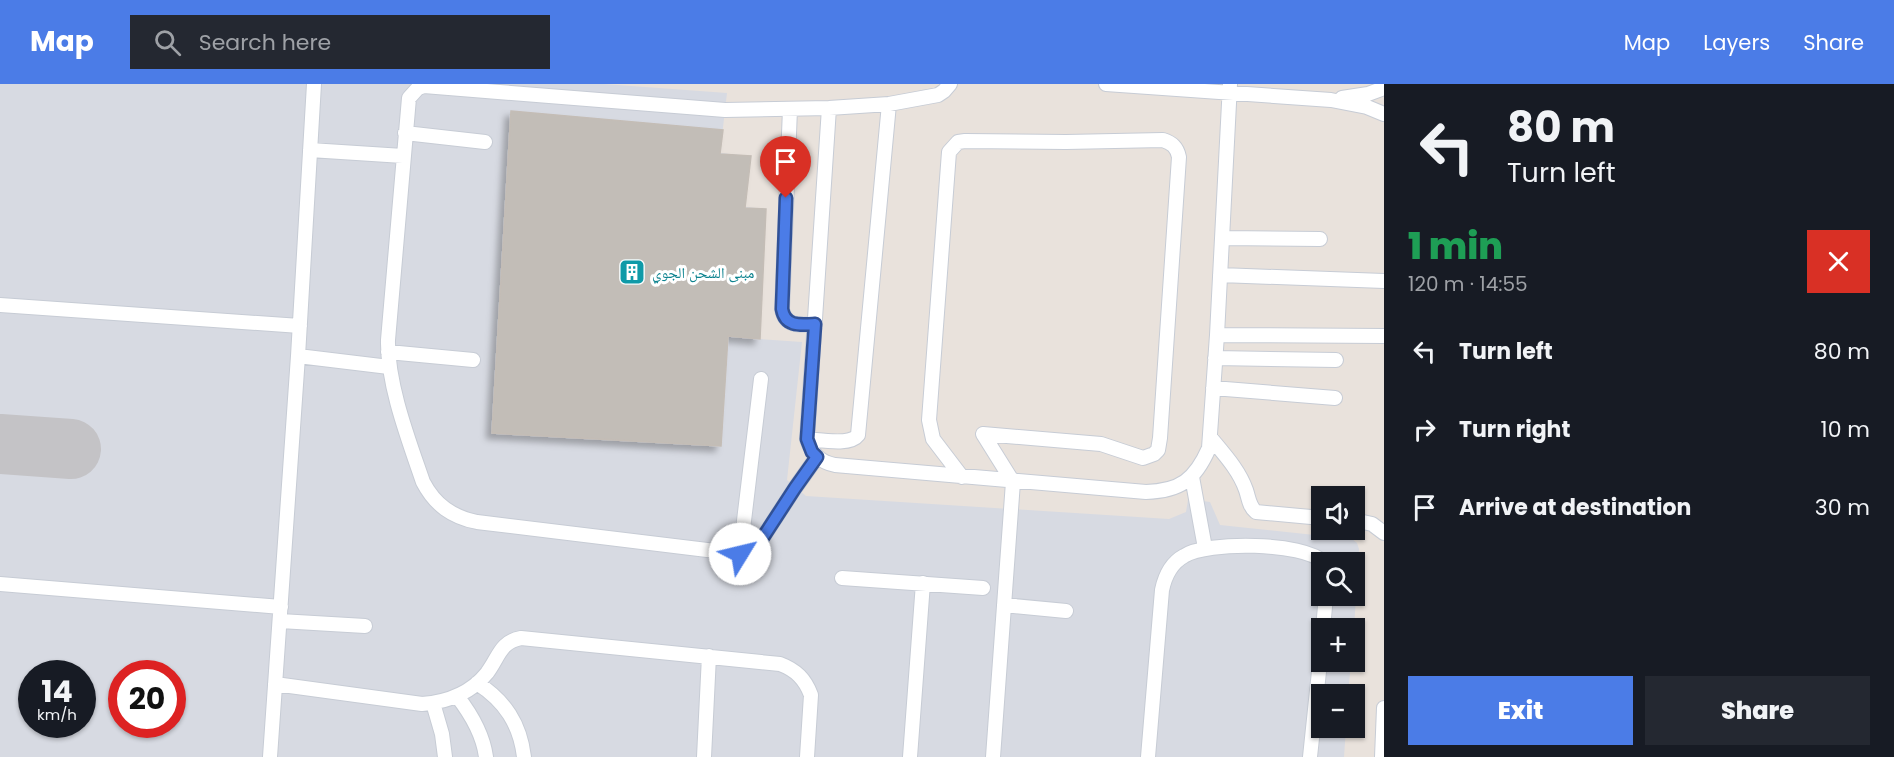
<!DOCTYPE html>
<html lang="en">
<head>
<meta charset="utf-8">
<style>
  body { margin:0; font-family:Poppins,"Noto Naskh Arabic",sans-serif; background:#242831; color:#f1f3f6; height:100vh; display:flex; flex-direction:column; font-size:22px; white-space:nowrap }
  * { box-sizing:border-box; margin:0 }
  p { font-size:20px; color:#9ea1a6 }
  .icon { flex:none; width:33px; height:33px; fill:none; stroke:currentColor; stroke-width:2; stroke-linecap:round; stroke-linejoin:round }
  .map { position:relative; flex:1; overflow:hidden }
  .details { display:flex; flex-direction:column; background:#171b24; width:510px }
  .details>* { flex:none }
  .hud { background:#171b24; color:#f1f3f6; overflow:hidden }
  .fabs { position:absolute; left:1311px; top:402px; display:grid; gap:12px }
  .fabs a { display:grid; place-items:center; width:54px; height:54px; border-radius:0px; background:#171b24; box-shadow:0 2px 4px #0004; font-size:30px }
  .speed { position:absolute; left:18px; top:576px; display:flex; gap:12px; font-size:30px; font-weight:700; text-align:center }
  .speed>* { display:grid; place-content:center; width:78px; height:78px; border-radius:50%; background:#171b24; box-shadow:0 2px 4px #0004; line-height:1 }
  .speed small { font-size:15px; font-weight:400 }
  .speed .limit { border:9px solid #d22; background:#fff; color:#111 }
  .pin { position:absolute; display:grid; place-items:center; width:51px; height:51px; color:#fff; margin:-62px -26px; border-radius:50% 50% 50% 0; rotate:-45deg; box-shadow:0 0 6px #0007 }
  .pin .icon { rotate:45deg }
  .me { position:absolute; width:66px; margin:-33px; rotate:54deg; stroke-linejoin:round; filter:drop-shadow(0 0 4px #0008) }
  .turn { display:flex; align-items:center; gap:21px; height:126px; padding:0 24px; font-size:27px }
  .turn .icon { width:78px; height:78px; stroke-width:2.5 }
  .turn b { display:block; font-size:42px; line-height:51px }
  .round { display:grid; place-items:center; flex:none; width:63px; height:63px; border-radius:0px; background:#242831 }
  .headline { display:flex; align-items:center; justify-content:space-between; height:102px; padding:0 24px }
  h1 { font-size:36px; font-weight:800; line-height:45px; color:#1e9e55 }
  .primary-button { display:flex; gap:12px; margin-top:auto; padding:12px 24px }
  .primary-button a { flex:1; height:69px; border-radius:0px; background:#4b7ce7; color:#fff; font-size:24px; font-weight:800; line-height:69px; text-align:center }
  .primary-button a+a { background:#242831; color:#f1f3f6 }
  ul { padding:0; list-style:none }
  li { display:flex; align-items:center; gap:18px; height:78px; padding:0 24px }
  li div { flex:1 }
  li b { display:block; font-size:22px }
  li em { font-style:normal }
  header { display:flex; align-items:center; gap:36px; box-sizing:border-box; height:84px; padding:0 30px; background:#4b7ce7; color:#fff }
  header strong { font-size:28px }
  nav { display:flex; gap:33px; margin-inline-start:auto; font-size:21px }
  .search { width:420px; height:54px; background:#242831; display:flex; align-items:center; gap:15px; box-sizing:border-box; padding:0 21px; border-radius:0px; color:#9ea1a6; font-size:22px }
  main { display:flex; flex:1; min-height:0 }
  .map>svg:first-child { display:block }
  .airport { fill:#d7dae2; fill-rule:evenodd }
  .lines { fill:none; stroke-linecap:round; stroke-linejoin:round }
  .taxiway { stroke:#c4c3c6; stroke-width:60 }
  .building { fill:#c2bdb7; stroke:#c4bdb6; stroke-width:1.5; filter:url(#shadow) }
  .service-casing { stroke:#c7ccd5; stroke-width:16 }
  .service { stroke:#fff; stroke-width:14 }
  .route-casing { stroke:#315196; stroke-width:15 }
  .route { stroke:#4b7ce7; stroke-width:10 }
  .labels { text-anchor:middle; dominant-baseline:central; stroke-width:6; stroke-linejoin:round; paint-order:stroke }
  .culture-label { font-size:15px; fill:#0d838f; stroke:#fff; text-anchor:start }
</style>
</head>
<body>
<header>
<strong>Map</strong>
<div class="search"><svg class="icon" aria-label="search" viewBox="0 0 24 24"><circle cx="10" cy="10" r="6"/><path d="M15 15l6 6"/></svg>Search here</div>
<nav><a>Map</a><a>Layers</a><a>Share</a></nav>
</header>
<main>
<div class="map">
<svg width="1384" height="673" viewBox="0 0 1384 673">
  <defs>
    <filter id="shadow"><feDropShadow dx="-5.5" dy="5.5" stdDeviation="3" flood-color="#0004"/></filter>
  </defs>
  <rect width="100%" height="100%" fill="#e9e2dc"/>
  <path class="airport" d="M0,0H604L727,9L720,69L751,72L745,123L766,125L760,255L802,258L787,396L806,412L1169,435L1186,428L1188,416H1196L1210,418L1220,441L1352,455L1357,459L1359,465L1354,544H1322V578H1351L1348,610H1322V644H1346L1344,673H0ZM1322,478H1354V512H1322ZM32,590H82V640H32ZM122,590H172V640H122Z"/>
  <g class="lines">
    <path class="taxiway" d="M0,360L71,365"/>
  </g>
  <path class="building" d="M511,27L723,46L720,70L751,72L745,124L766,125L760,255L728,252L721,362L492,349Z"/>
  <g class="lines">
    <g class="service-casing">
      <path id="service" d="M1106,0L1331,16L1367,23L1384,30
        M1342,14L1368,10L1384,4
        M829,24L807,355C812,370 820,378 835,381L1146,408C1180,407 1195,396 1209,364L1217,251L1230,0
        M790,25L782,225C785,243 800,241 815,240
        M405,49L485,58
        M310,66L403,72
        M1222,154L1320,155
        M1220,191L1384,197
        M0,221L300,242
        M1217,251L1384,252
        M388,268L473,276
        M298,272L389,283
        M1215,274L1336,276
        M1213,304L1335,314
        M983,350L1013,398L993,673
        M1210,353C1224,370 1239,386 1246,406C1249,415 1249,422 1256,428L1322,434
        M807,355C821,356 850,362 858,351L889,20
        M817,373L795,404L758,461L753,466L740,470L477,438C452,433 435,421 423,398C409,357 387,300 388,256L409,14L418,4L424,2L725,26L829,24L889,20L938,11L944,7L950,0
        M962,393L933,355L929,336L949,68L958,58L965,57L1066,58L1163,56C1172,59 1177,63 1179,73L1160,354L1158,366L1154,370L1143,374L1101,360L983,350
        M1192,393L1205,464
        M1354,436L1372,440L1384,449
        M740,470L761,295
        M842,494L983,504
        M0,500L281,523
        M1004,521L1066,527
        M280,537L365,542
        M1323,544L1326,512
        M477,599C505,617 520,640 524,673
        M275,600L422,620C447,618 471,609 487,589C499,573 500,558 521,554L780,580C796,586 805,595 811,611L807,673
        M457,612C471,630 483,650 486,673
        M433,619L442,650L445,673
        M270,673L298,272L314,0
        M704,673L709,572
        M910,673L923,499
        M1148,673L1162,506C1165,492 1171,479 1184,472C1207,457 1304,458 1323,478
        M1310,673L1322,559
        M1382,673L1384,624"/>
    </g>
    <use href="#service" class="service"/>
  </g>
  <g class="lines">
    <g class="route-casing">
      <path id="route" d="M740,470L753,466L758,461L795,404L817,373L812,368L807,355L815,240C800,241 785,243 782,225L786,114"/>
    </g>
    <use href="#route" class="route"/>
  </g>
  <defs>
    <g id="building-square" transform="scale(1.35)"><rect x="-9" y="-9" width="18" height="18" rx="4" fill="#0f9aa8" stroke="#fff"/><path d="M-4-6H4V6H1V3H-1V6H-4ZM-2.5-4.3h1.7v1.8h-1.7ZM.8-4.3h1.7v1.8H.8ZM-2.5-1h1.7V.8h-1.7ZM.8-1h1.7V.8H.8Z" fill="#fff"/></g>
  </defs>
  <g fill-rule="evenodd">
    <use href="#building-square" x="632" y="188"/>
  </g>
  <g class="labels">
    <g class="culture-label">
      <text x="652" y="188">مبنى الشحن الجوي</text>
    </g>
  </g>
</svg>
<div class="fabs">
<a><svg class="icon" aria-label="sound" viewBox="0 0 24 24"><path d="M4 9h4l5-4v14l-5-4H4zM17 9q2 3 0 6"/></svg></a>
<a><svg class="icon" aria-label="search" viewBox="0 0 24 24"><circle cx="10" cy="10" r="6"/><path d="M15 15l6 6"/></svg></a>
<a>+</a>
<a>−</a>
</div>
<div class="speed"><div>14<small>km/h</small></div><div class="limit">20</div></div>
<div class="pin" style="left:786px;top:114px;background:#d93025"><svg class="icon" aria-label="arrive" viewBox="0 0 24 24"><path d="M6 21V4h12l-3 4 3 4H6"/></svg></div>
<svg class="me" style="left:740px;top:470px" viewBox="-20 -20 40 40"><circle r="19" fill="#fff"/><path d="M0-13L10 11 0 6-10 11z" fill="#4b7ce7"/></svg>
</div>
<section class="details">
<div class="hud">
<div class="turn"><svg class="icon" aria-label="left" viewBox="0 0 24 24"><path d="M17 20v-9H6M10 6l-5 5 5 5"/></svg><div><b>80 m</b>Turn left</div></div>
</div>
<div class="headline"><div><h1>1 min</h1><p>120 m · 14:55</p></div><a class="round" style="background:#d93025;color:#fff"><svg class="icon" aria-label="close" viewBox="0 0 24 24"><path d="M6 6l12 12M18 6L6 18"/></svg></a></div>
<ul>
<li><svg class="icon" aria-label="left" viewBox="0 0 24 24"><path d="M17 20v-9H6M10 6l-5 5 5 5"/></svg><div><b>Turn left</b></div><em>80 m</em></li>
<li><svg class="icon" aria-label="right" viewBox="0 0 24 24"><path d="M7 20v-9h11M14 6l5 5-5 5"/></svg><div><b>Turn right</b></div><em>10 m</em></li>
<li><svg class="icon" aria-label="arrive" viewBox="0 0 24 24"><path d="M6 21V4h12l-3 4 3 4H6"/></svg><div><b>Arrive at destination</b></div><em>30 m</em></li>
</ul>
<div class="primary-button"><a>Exit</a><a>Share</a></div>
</section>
</main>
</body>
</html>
